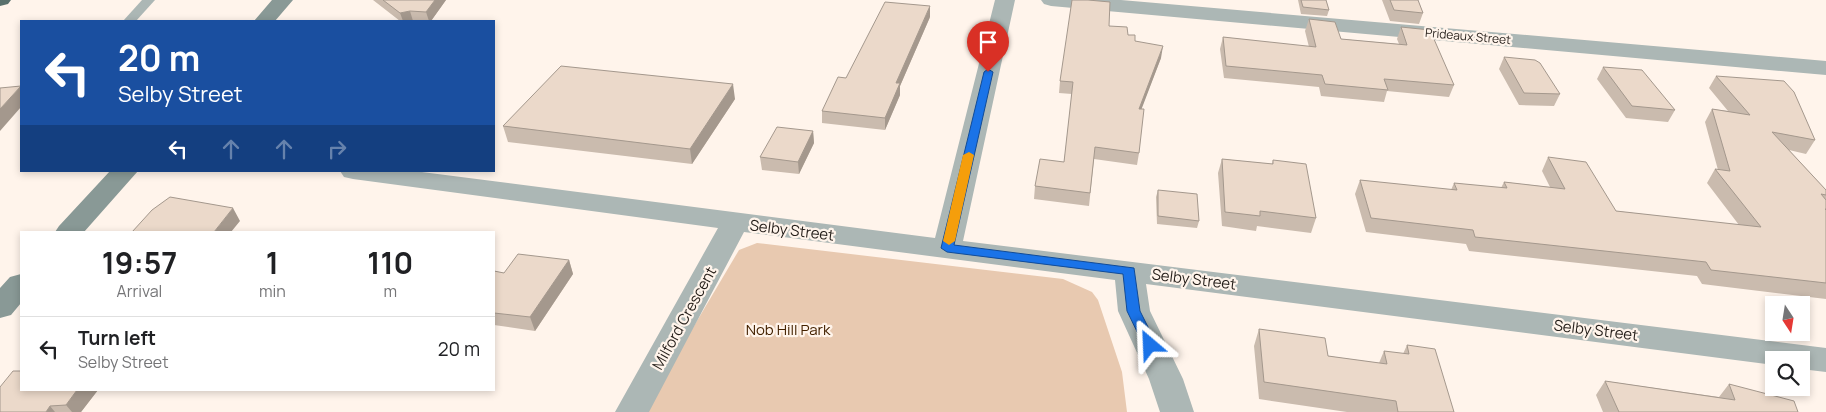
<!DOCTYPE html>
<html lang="en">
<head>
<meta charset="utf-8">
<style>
  body { margin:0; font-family:Manrope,sans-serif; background:#f2f2f2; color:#202124; height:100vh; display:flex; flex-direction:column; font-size:19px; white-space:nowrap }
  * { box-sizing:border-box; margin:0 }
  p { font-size:16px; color:#757577 }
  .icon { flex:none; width:28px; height:28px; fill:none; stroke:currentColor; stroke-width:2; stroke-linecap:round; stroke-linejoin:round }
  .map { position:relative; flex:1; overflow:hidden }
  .drawer { position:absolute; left:20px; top:231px; width:475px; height:160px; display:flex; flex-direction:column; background:#fff; border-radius:0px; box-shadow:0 2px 8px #0003 }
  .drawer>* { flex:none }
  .banner { position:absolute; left:20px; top:20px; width:475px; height:152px; border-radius:0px; box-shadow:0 2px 8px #0003; background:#1a4fa0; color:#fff; overflow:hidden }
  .needle { width:32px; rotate:168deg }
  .buttons { position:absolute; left:1765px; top:296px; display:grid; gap:10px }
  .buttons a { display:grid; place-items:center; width:45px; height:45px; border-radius:0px; background:#fff; box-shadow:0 2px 8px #0003; font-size:25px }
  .pin { position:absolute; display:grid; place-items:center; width:42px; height:42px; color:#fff; margin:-51px -21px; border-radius:50% 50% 50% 0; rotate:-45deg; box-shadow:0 0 5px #0007 }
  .pin .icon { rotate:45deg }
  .me { position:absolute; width:55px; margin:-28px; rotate:334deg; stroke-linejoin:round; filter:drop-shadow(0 0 4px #0008) }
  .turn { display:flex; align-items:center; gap:18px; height:105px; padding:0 15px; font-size:22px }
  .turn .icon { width:65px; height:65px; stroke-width:2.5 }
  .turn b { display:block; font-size:35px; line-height:42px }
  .lanes { display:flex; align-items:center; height:48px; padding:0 15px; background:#0003; justify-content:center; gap:25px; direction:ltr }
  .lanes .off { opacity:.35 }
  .eta { display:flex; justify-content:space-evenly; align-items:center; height:85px; text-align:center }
  .eta b { font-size:30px; font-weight:700; line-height:35px }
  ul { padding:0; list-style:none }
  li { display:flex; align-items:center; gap:15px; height:65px; padding:0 15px; border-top:1px solid #e0e0e0 }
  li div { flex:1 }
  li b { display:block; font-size:19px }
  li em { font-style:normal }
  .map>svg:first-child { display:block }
  .green { fill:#e8c9b0 }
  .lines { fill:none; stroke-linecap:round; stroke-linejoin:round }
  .lane { fill:#acb7b5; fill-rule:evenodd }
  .street { fill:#acb7b5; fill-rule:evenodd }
  .secondary { fill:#899996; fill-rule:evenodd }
  .highway { fill:#59706c; fill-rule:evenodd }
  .wall { fill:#cabbae }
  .shaded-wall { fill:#a4988d }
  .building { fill:#ebd9ca; stroke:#a4988d }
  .route { fill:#1a73e8; stroke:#114b97 }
  .slow { fill:#f59e0b }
  .labels { text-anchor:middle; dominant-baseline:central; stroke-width:4.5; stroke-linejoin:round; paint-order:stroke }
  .far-street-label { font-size:12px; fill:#241d18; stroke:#fff4eb }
  .street-label { font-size:15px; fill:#241d18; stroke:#fff4eb }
  .park-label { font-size:15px; fill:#420; stroke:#fff4eb }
</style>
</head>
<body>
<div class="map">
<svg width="1826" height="412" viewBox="0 0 1826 412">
  <rect width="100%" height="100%" fill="#fff4eb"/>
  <path class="green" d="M757,243L1063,279L1092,292L1098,300L1122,372L1127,412H643L739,250Z"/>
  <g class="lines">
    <path class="lane" d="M142,0H155L136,21H123Z"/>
    <path class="street" d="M995,0H1015L963,241L1826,348V372L1801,369V360H1774V365L1146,284L1150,311L1183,379L1194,412H1160L1149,379L1118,311L1115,280L744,232L649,412H615L718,228L353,179L344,177L340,171H414L935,238Z
      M1041,0H1121L1826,61V75L1051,6L1044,4Z"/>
    <path class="secondary" d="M272,0H293L275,21H254Z
      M110,171H138L84,232H55L59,226Z
      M21,274V303L11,315L0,318V288L10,277Z"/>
    <path class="highway" d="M0,0H11L8,4L0,6Z"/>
  </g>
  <path class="wall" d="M373,0H446L431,21H400Z
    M1298,0H1326L1329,10L1327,16L1301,14Z
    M1382,0H1418L1423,13L1419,24L1390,21Z
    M930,17L900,86V95L885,130L822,123V111L846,78Z
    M1309,19L1341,39L1399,44L1397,39L1401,27L1454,85L1449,97L1387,91L1384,102L1321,96L1319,87L1224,78L1220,49L1223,37L1309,47L1305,31Z
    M1109,26L1128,35L1135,41L1161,58L1141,109L1139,153L1137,165L1094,159L1089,206L1034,199L1035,186L1064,162L1072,94L1059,93L1060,81Z
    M1504,57L1560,94L1554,106L1519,105L1499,69Z
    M1603,67L1675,110L1668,122L1626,118L1597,79Z
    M1716,76L1815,140L1806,154L1789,150L1826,190V299L1702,284L1697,276L1469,251L1466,244L1366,232L1355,194L1360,180L1451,190L1454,183L1501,188L1504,182L1550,187L1542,171L1548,157L1616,211L1739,225L1707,183L1715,169L1718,170L1705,122L1712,109L1728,111L1709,88Z
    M735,99L692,164L508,142L503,126Z
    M813,131L814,143L799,174L762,170L760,157Z
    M1222,159L1272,164L1273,160L1316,218L1311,233L1257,226L1256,231L1222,226L1218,173Z
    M1158,190L1199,221L1197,228L1157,224L1156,197Z
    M569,260L573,274L535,331L494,325V271L504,273Z
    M1259,329L1328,356L1379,363L1384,351L1403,354L1407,345L1454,412H1347L1259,399L1254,346Z
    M1605,381L1719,397L1729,384L1798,412H1603L1596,395Z
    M21,390H98L81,412H0Z"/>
  <path class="shaded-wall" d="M435,0H446L431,21H429L426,12Z
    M930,6V17L900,86V95L885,130V118L896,83Z
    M410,11L413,21H403L400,13Z
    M1163,46L1161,58L1137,121L1139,109Z
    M733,84L735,99L692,164L690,149Z
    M21,86V107L0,131V109Z
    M813,131L814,143L799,174L798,162Z
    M233,208L240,221L231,232H214Z
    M569,260L573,274L535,331L530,317Z
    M77,390H98L81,412H72L66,405Z
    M50,406L55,412H46Z"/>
  <path class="building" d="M383,0H435L426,12L410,11L400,13Z
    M1072,0H1088L1110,2L1109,26L1127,27L1128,35H1135V41L1163,46L1139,109H1144L1139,153L1095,147L1090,193L1035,186L1040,159L1064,162L1073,82L1060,81Z
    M1301,0H1326L1329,10L1303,7Z
    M1390,0H1418L1423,13L1394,10Z
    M885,2L930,6L896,83H900L885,118L822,111L838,77L846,78Z
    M1309,19L1335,22L1341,39L1407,45L1401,27L1430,30L1454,85L1384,79L1388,90L1325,84L1322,75L1226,66L1223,37L1316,47Z
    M1504,57L1535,60L1540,63L1560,94L1524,93Z
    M561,66L733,84L690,149L503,126Z
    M1603,67L1642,70L1675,110L1632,106Z
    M1716,76L1784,81L1794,92L1815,140L1772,132L1826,190V195L1821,194L1826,200V209H1825L1826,210V283L1711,270L1706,262L1475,237L1473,230L1371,218L1360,180L1457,190L1454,183L1507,188L1504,182L1565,189L1548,157L1586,162L1616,211L1761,227L1715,169L1730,171L1712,109L1750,115Z
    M21,86L0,109V88Z
    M777,127L813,131L798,162L760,157Z
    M1222,159L1273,164V160L1306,164L1316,218L1260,211V216L1225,212Z
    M1158,190L1197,194L1199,221L1158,216Z
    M170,197L233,208L214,232H132L152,210Z
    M518,254L569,260L530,317L494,313V271L504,273Z
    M1259,329L1325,338L1328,356L1387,364L1384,351L1409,354L1407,345L1435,349L1454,412H1398L1396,401L1264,382Z
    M13,371H21V390H77L66,405L50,406L46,412H0V387Z
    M1605,381L1735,400L1729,384L1794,401L1798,412H1619Z"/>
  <path class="route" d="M988,69L993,72L954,245L1134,268L1140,311L1157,345L1155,348H1145L1127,311L1123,274L947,252L941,248L984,72Z"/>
  <path class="slow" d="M969,152L974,155L955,241L949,245L943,241L963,155Z"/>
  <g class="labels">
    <g class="far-street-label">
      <text transform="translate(1468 36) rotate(5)">Prideaux Street</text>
    </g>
    <g class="street-label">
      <text transform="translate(792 230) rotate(7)">Selby Street</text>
      <text transform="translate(1194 279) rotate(7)">Selby Street</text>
      <text transform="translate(684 318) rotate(-61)">Milford Crescent</text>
      <text transform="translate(1596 330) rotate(7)">Selby Street</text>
    </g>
    <g class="park-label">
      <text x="788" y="329">Nob Hill Park</text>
    </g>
  </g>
</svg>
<div class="buttons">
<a><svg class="needle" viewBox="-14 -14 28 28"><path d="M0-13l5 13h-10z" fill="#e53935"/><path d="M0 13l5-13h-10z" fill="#757577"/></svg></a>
<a><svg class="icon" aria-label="search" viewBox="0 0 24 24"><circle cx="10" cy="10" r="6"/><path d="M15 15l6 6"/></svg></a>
</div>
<div class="pin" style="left:988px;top:72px;background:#d93025"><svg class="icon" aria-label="arrive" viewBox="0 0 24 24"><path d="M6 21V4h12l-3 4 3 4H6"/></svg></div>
<svg class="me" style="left:1150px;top:345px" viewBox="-20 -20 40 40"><path d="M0-17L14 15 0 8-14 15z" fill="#1a73e8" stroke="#fff" stroke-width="4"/></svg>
<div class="banner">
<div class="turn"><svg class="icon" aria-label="left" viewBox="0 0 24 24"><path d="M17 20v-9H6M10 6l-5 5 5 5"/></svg><div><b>20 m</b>Selby Street</div></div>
<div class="lanes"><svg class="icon" aria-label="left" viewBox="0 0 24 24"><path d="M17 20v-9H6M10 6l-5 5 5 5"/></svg><svg class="icon off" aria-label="ahead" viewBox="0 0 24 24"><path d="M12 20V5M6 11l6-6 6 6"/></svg><svg class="icon off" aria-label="ahead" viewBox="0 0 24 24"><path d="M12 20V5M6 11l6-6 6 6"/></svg><svg class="icon off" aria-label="right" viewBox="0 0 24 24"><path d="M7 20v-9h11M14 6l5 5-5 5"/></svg></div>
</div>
<section class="drawer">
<div class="eta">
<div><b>19:57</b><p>Arrival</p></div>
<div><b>1</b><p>min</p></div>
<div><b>110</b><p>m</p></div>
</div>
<ul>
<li><svg class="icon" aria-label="left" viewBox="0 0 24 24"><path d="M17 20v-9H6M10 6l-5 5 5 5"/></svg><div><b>Turn left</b><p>Selby Street</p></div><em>20 m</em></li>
</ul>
</section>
</div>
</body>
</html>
